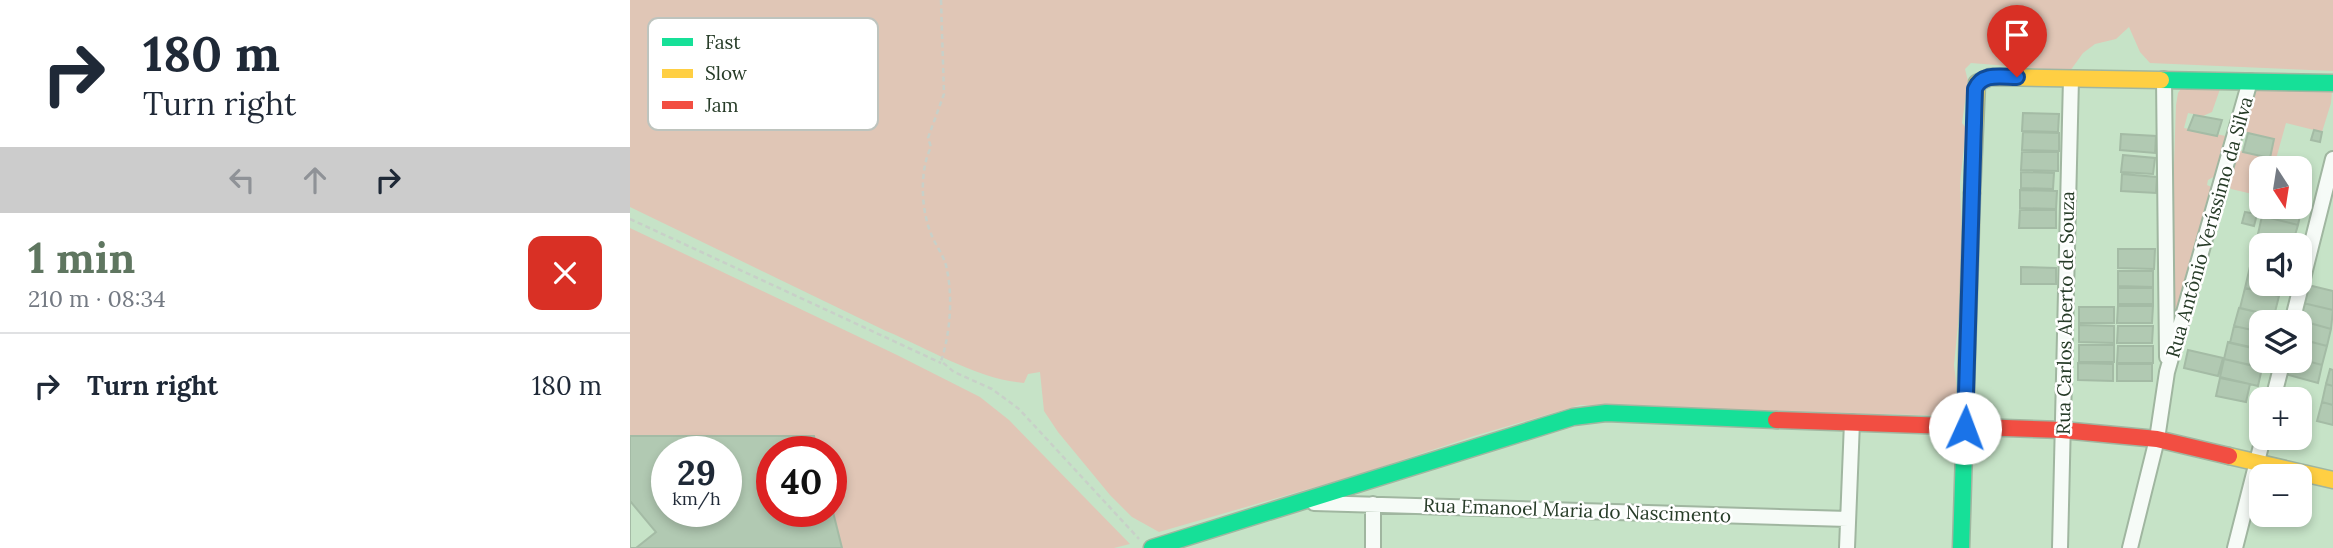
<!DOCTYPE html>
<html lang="en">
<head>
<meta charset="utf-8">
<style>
  body { margin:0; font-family:Lora,serif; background:#f6f6f7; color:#1f2937; height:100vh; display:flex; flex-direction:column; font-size:26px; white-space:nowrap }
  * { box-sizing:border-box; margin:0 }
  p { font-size:23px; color:#747a83 }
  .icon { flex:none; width:38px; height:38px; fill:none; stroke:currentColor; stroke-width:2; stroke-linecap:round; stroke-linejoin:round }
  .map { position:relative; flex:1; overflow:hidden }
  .panel { display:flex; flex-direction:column; background:#fff; width:630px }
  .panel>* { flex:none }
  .banner { background:#fff; color:#1f2937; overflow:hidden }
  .needle { width:46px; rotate:168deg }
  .fabs { position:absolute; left:1619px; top:156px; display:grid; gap:14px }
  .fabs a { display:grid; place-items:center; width:63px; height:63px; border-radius:14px; background:#fff; box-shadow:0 4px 10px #0003; font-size:35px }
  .speed { position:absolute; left:21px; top:436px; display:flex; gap:14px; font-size:35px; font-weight:700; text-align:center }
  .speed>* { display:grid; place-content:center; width:91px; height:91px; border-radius:50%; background:#fff; box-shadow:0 4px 10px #0003; line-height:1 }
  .speed small { font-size:18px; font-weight:400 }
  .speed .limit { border:10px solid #d22; background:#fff; color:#111 }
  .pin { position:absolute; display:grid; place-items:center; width:60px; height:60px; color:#fff; margin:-72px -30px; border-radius:50% 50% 50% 0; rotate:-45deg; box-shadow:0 0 7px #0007 }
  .pin .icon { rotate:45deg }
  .me { position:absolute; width:77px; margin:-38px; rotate:2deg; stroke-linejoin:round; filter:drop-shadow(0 0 5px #0008) }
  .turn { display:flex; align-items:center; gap:24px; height:147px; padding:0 28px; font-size:32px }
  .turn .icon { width:91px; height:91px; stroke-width:2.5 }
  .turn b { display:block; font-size:49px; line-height:60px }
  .lanes { display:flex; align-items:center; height:66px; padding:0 28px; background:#0003; justify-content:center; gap:35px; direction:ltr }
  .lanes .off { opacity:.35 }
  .round { display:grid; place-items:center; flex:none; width:74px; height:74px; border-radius:14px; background:#f6f6f7 }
  .summary { display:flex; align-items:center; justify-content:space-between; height:119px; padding:0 28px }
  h1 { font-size:42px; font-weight:700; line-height:52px; color:#5f7660 }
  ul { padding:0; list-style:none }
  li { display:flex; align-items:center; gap:21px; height:105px; padding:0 28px; border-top:2px solid #e0e1e3 }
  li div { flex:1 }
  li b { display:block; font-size:26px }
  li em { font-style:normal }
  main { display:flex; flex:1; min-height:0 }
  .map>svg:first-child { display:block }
  .green { fill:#e0c6b6; fill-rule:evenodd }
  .building { fill:#b1c9b2; stroke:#a4bba5; stroke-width:2; fill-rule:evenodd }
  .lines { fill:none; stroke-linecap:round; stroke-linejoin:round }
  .street-casing { stroke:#a0b6a0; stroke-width:18 }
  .fast-casing { stroke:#a0b6a0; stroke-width:19 }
  .slow-casing { stroke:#a0b6a0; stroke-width:19 }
  .jam-casing { stroke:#a0b6a0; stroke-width:19 }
  .path { stroke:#c8d0c8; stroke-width:2.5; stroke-dasharray:5 3.5; stroke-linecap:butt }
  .street { stroke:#f6fbf7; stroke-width:14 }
  .fast { stroke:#16e098; stroke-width:16 }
  .slow { stroke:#ffcf43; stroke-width:16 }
  .jam { stroke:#f24e42; stroke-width:16 }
  .route-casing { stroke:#114b97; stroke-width:18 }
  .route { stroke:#1a73e8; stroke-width:12 }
  .labels { text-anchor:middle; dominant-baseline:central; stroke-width:5; stroke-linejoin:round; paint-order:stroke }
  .street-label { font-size:19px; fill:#273c28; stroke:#fff }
  .key { fill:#fff; stroke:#bec4be; stroke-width:2 }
  .key-label { font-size:19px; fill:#273c28 }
</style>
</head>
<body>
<main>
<section class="panel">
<div class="banner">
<div class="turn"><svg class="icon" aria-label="right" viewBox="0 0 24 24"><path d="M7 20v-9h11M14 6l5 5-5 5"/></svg><div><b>180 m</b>Turn right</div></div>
<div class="lanes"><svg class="icon off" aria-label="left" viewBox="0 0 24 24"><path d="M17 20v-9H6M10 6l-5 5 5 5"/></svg><svg class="icon off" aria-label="ahead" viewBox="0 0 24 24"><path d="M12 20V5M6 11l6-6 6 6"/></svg><svg class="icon" aria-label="right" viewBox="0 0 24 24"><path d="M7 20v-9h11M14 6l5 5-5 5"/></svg></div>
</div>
<div class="summary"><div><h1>1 min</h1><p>210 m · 08:34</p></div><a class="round" style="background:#d93025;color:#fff"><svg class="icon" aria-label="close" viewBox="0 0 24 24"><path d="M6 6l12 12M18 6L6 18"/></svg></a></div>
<ul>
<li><svg class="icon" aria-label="right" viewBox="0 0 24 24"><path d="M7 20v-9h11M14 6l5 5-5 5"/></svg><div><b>Turn right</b></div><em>180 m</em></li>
</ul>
</section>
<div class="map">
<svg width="1703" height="548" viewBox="0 0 1703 548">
  <rect width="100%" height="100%" fill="#c6e3c7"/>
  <path class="green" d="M0,0H1703V71L1520,63L1510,52L1499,27L1486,39L1465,44L1453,53L1440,71L1341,63L1335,69L1338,81L1332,123L1336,128L1330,183L1333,274L1324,365L1328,398L1323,414L1316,416L1255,414L1208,416L950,405L844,436L727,475L529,532L502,517L480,495L428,432L414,411L410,372L398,374L394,383C346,379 300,349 256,331L0,207Z
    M1553,86L1590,89L1582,112L1573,116L1558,113L1554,128L1596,136L1597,142L1587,175L1578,180L1577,185L1586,189L1547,328L1540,310V285L1546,105L1548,93Z
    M1625,89L1702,91L1701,103L1692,132L1656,123L1646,159L1682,169L1677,188L1670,186V168H1631V196L1601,189L1598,183L1607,150L1640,158L1644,139L1612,131Z
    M0,228L267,355L350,397L379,420L500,544L484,548H70L96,511V452L0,451ZM142,452H201V511H142Z"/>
  <path class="building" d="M1393,113L1429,114L1428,132L1392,131Z
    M1564,115L1592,120L1587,136L1558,130Z
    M1684,130L1692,132L1690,142L1681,140Z
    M1393,132L1429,133V151L1392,150Z
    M1618,133L1644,139L1640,158L1613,152Z
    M1491,134L1526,136L1525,153L1490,150Z
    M1392,152H1428V171L1391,170Z
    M1493,155L1525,158L1523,174L1491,172Z
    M1391,172L1424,173L1423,189L1391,188Z
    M1492,174L1527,177L1526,193L1491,191Z
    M1670,186L1677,188L1672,206L1670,205Z
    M1390,190L1427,191L1426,209L1390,208Z
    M1634,206H1672L1668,225L1632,216Z
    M1390,210H1426V228H1389Z
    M1615,212L1627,214L1624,226L1612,223Z
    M1632,216L1668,225L1663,242L1628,234Z
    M1628,234L1663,242L1662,245H1631V255L1623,253Z
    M1488,249H1525L1524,269L1488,268Z
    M1623,253L1631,255V274L1619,271Z
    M1391,267L1426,268V284H1391Z
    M1488,271H1523V287L1488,286Z
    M1619,271L1631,274V284H1653L1649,296L1615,288Z
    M1678,285L1703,291V310L1673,303Z
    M1488,288H1523V304H1488Z
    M1615,288L1649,296L1644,316L1610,308Z
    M1673,303L1703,310L1701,329L1669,320Z
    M1488,306H1523L1522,323H1487Z
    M1449,307H1484V323H1449Z
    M1609,308L1644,316L1643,322H1631V332L1604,326Z
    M1669,320L1701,329L1697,346L1670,339Z
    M1449,325L1484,326V343L1449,342Z
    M1488,326H1523L1522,343H1487Z
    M1604,326L1631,332V350L1600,343Z
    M1670,339L1697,346L1692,365L1670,359Z
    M1598,342L1625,348L1621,365L1594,359Z
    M1449,345H1484V362H1449Z
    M1488,346H1523V363H1487Z
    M1558,350L1593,358L1588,376L1554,368Z
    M1594,359L1632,368L1628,386L1590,377Z
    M1670,359L1692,365L1688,383L1655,374L1659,360Z
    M1448,363L1483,364V381L1448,380Z
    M1487,364H1522V381H1487Z
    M1700,369L1703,370V386L1696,384Z
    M1590,378L1620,384L1616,402L1586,396Z
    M1696,384L1703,386V405L1692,402Z
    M1692,402L1703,405V425L1687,421Z
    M0,436H184L188,452H142V511H201V504L212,548H0ZM37,452H96V511H37Z
    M0,501L26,532L6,548H0Z"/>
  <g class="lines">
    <g class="street-casing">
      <path id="street" d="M1534,79L1537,357
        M1662,322L1703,159
        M1643,399L1653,360
        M684,503L1218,519
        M743,548V504
        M1217,548L1222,422
        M1430,548L1441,78
        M1500,548L1527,439L1537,372L1620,81
        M1605,548L1633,438"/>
    </g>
    <g class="fast-casing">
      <path id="fast" d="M1531,80L1703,83
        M522,548L943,417L976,413L1146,420
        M1331,548L1342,193"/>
    </g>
    <g class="slow-casing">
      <path id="slow" d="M1342,193L1347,83L1360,77L1531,80
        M1599,456L1703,480"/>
    </g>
    <g class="jam-casing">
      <path id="jam" d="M1146,420L1432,430L1527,439L1599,456"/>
    </g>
    <path class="path" d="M311,0L314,94L298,138L301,147C289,171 291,212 302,236C307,248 315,257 317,270C323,298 320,335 311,361L324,372L362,389L389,409L509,539
      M0,219L311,363"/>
    <use href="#street" class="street"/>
    <use href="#fast" class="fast"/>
    <use href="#slow" class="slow"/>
    <use href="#jam" class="jam"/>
  </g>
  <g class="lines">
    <g class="route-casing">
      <path id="route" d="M1335,428L1345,89C1352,72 1372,77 1387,77"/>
    </g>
    <use href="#route" class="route"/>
  </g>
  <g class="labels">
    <g class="street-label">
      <text transform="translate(1579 227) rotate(-74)">Rua Antônio Veríssimo da Silva</text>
      <text transform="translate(1435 313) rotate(-89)">Rua Carlos Aberto de Souza</text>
      <text transform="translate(947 510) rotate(2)">Rua Emanoel Maria do Nascimento</text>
    </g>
  </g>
  <rect x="18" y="18" width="230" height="112" rx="10" class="key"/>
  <rect x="32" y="38" width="31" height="8" fill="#16e098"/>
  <rect x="32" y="69" width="31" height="9" fill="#ffcf43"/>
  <rect x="32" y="101" width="31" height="8" fill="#f24e42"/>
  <g class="key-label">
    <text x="75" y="49">Fast</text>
    <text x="75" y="80">Slow</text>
    <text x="75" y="112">Jam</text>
  </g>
</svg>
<div class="fabs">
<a><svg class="needle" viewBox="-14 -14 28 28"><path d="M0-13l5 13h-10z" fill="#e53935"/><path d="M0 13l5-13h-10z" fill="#747a83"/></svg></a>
<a><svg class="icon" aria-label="sound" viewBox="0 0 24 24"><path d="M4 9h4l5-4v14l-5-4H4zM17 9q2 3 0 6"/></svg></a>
<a><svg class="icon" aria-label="layers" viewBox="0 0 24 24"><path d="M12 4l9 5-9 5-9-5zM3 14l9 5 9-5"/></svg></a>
<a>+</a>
<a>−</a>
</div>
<div class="speed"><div>29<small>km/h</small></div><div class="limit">40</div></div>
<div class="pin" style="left:1387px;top:77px;background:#d93025"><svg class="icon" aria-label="arrive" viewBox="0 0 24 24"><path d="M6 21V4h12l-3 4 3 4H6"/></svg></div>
<svg class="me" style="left:1335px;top:428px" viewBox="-20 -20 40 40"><circle r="19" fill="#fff"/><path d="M0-13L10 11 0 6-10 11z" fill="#1a73e8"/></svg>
</div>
</main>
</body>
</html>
